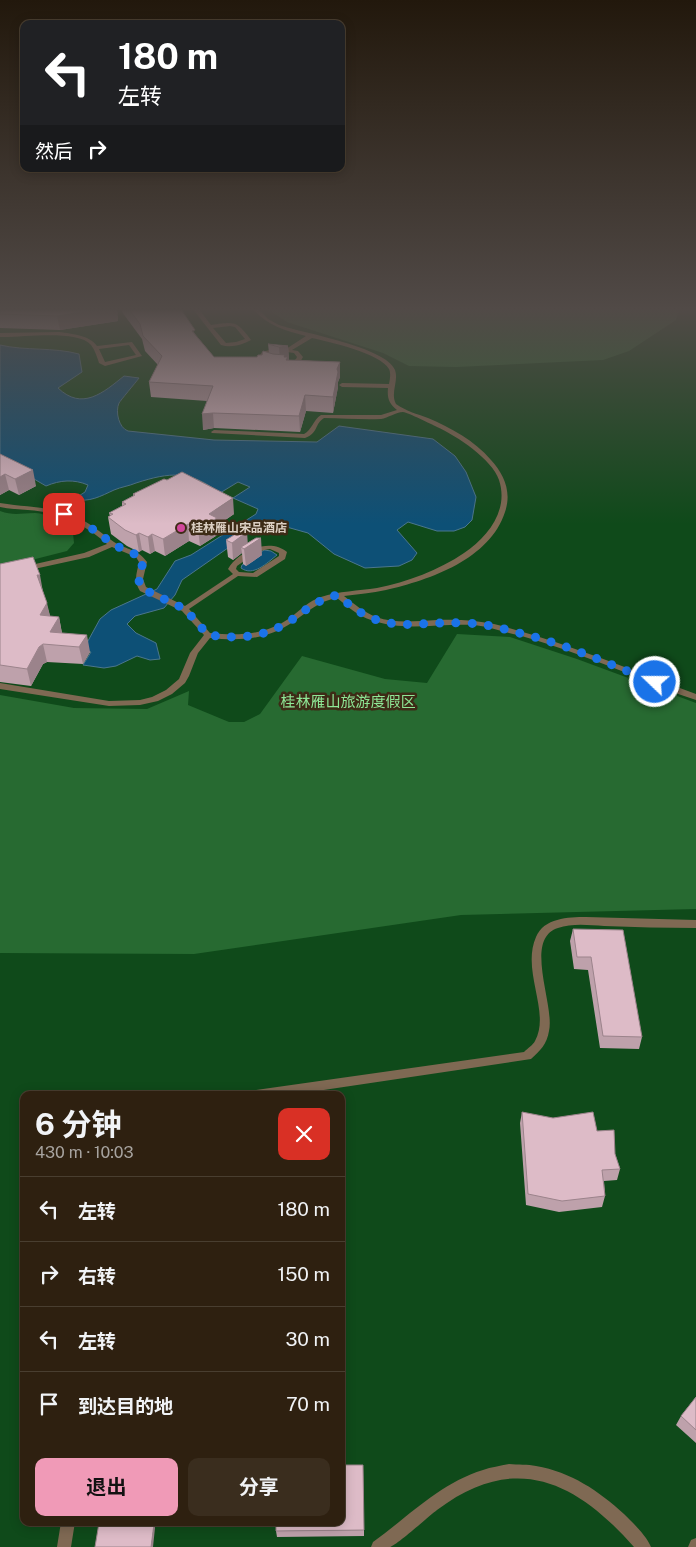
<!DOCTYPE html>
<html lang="zh">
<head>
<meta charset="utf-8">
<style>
  body { margin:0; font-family:"Public Sans","Noto Sans SC",sans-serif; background:#3a2d1e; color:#f1f3f6; height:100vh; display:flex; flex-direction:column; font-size:19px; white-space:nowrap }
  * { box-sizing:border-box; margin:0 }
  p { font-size:16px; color:#a7a39f }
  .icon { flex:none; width:28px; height:28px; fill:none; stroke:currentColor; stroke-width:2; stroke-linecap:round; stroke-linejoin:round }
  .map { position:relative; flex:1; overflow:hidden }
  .details { position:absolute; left:20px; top:1091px; width:325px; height:435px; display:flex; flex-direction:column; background:#2e2010; border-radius:10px; box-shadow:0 2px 12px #0003,0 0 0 1px #493e30 }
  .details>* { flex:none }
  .top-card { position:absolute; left:20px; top:20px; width:325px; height:152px; border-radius:10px; box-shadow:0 2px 12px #0003,0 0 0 1px #493e30; background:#202124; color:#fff; overflow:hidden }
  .pin { position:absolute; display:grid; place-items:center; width:42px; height:42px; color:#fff; margin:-21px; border-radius:10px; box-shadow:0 2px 8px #0006 }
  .me { position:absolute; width:55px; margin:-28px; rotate:292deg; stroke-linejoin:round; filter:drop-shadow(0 0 4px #0008) }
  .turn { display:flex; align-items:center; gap:18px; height:105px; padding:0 15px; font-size:22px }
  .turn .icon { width:65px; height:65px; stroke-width:2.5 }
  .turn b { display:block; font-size:35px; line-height:42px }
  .then { display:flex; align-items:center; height:48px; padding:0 15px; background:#0003; gap:10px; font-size:19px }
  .round { display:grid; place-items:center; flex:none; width:52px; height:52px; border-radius:10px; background:#3a2d1e }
  .overview { display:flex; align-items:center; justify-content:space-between; height:85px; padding:0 15px }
  h1 { font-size:30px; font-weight:700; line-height:38px }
  .cta { display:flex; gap:10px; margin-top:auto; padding:10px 15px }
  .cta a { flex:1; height:58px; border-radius:10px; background:#f09ab7; color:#111; font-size:20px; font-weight:700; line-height:58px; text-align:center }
  .cta a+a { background:#3a2d1e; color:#f1f3f6 }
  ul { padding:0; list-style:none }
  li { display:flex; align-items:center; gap:15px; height:65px; padding:0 15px; border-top:1px solid #493e30 }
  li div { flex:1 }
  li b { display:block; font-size:19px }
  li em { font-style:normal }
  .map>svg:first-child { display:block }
  .green { fill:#0f4a1a; fill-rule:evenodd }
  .forest { fill:#276a31 }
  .water { fill:#0d5076; stroke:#4b768d }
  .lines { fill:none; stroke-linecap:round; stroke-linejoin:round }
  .service { fill:#7f6953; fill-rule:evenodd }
  .wall { fill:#bea1ab }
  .shaded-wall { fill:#9b838b }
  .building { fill:#ddbbc7; stroke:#9b838b }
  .route { stroke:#1a73e8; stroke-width:9; stroke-dasharray:0 16.2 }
  .hotel-dot { fill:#d1479c; stroke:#3d2b16; stroke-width:2 }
  .labels { text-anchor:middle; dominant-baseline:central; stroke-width:5; stroke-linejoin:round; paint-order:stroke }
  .far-poi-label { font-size:12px; font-weight:bold; fill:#dbcfc3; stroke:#3d2b16; text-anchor:start }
  .park-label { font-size:15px; fill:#8ee796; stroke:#3d2b16 }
</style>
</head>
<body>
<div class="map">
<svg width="696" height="1547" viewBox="0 0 696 1547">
  <rect width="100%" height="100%" fill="#3d2b16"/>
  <path class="green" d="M0,308H696V1547H0ZM24,1095H341V1522H24Z"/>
  <path class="forest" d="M266,308H679L676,320L629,351L603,360L456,367L409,366L383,353L287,322Z
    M0,511C14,516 21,513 35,513C48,513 63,525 73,533L74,543L67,551L0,568Z
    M457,634L510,637L577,659L696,703V909L461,915L194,954L0,953V695L74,708L147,709L189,691L188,705L229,722H244L260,714L302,656L385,679L427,683Z"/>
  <path class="water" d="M0,345C26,351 53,347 79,354L82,372L58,388C82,411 103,393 124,376L139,378C136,382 120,401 119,403C115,412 119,428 128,431L214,440L317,442L339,426L433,439L455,456L466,472L476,497L472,520L465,527L454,531H437L408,522L397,530L417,553L412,560L399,566L365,568L334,554L308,533L283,526L258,527L182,580L175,595L164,608L135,616L127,624L136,633L156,643L160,659L150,660L137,656L116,666L104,668L83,665L91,652L83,650L100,619L111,610L157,589L175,561L191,555L256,514L258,509L233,498L250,487L238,482L220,493C190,470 170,472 136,483C129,486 121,487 114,490C101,496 89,503 74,499L85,492L88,485C74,479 60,480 46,486L0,459Z
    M264,550L271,551L277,555C267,563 253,577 241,568L242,565Z"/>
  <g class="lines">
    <path class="service" d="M192,308H198L211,325C235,322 236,320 251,340C242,345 231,348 221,345ZM230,326L235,327L245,339L236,342L226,343L213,328Z
      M252,308H257L268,319L279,325C303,333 386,347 395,370C399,381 390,393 396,404C406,411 417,414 428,418C451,428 474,440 491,460C504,474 512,492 505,512C490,559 430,580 386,590C372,593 358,594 344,596C354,604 364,612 376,617C396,624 416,621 437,620C456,619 475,620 494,624C565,642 628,669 696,694V700C674,693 653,684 632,675C594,660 557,646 518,635C503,632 488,626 473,625C439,623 404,632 371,620C358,616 347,606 337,598C319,601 307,612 293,622C267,640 240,641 210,638L198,653L189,676L185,683L172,694L158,701L140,705L109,706L0,689V683L109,701L140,700L152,697L166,690L179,679L190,653L204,635L182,611L140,591C133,580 137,573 139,562L136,557L112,547L89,557L25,571H22V567L84,553L107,544C89,528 68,516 44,512C29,509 14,510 0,507V503C32,508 56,506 86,522C96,528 105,536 114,542C127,550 138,549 147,562L143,579L146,587L185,606L233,574L228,569C238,551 270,537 287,552L285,559L257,577L238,576L189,609L210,633C240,636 265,635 290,618C300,610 309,601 321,597C339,591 358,591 377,588C407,582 439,570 464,553C488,537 509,510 499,480C492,459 457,436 437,427C431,424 409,413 403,412C396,412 388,418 381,419C362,420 343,418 324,418C314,424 319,433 305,438L212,433L211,432L214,430L304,434C312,430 313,420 321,415H381L397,410C389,404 387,398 388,388L342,387L339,385L342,383L389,384C390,379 391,373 389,369C380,353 329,342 312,338L292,350L298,351L303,357C296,373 267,371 258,358L262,352L280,347L286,349L306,336C285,331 266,325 252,308ZM280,351L294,353L297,357L296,359C286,366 273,366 264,358L266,354ZM270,549L279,553V556L253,573L239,572L236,569L237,566C247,559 257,550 270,549Z
      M59,332C73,334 89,335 97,346L132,342L142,356L105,366L99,363C97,357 95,350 91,345C77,329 21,338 0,337V333ZM129,345L136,355L105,362L99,349Z
      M586,917L696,920V928C665,928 635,927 604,926C589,925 572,923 558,928C523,939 555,1005 549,1031C547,1044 540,1051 531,1059L290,1095H250L252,1091L256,1090L524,1052C528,1048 533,1045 535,1041C551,1012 521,971 536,937C544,918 568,917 586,917Z
      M509,1464C518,1465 528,1464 536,1466C571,1472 599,1491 624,1514C633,1523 646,1535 651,1547H634C576,1481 515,1451 437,1510C429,1516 397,1545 390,1547C384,1547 376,1547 371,1547L373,1542C408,1517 440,1483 483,1470C491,1467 500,1466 509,1464Z
      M61,1522H75L71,1547H57Z
      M696,1538V1547H688L691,1540Z"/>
  </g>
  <path class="wall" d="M0,308H117L118,321L60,330L0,328Z
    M122,308H180L195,334L214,357H257L269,353L268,344L288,346L289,360L340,362V377L338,382V387L333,413L306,411L300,432L214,428L203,430L207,401L151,397L149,382L158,365L145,351L142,339L122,312Z
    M0,454L36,486L19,495L9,490L0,495Z
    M133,494L234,514L218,525L219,534L200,546L189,541L165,556L155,551L150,554L142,550L139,552L127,546L111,534L108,517L110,516L109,513L122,506V502L133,496Z
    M226,540L248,543L262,555L246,566L243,564L242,553L233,560L228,557Z
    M0,564L43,592L50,616L59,617L62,633L90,652L83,664L47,662L43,664L31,686L0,682Z
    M573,929L642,1037L639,1049L600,1048L588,970L574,969L570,941Z
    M522,1112L597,1131L615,1154L620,1169L617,1180L604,1181L605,1196L602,1207L559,1212L526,1205L520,1123Z
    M696,1397V1443L676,1425L681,1416Z
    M364,1530V1536L277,1537L276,1531Z"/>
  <path class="shaded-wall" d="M106,308H117L118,321L60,330L57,316Z
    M288,346L289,361L280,362L279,347Z
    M340,362V377L338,382V387L333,413V397L337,369Z
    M305,395L306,411L300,432L299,416Z
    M213,413L214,428L203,430L202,414Z
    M33,470L36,486L19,495L15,479Z
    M5,474L9,490L0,495V477Z
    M233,498L234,514L218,525L219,534L200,546L198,529L209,514Z
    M188,524L189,541L165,556L163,539Z
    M247,532L248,546L261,538L262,555L246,566L244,549L241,547L242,553L233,560L232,543Z
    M139,533L142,550L139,552L136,535Z
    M152,534L155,551L150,554L148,537Z
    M37,575H40L43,592Z
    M47,603L51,620L40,615Z
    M59,617L62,634L50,632Z
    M87,635L90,652L83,664L79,647Z
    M43,644L47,662L43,664L31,686L27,669L39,647Z
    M154,1524L155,1528L153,1547H151Z"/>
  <path class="building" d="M0,308H106L57,316L0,314Z
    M128,308H180L195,330L192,331L214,357H257L258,355H262L263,351L273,354L285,355L284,357H288L286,360L340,362L337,369L338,372L333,397L305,395L299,416L213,413L202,414L213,386L149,382L162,356L143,336L140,324Z
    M268,344L288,346L279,347Z
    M0,454L33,470L15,479L5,474L0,477Z
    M182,472L233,498L209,514L217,518L198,529L188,524L163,539L152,534L148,537L139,533L136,535L125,530L108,517L113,514L109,513L126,504L122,502L135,495L133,494L164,479L167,480Z
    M242,530L247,532L232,543L226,540Z
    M256,538H261L244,549L241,547Z
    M33,557L40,575H37L47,603L40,615L59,617L50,632L87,635L79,647L43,644L39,647L27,669L0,665V564Z
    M573,929L623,930L642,1037L603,1036L591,957H577Z
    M522,1112L553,1118L593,1112L597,1131L614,1130L615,1154L620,1169L602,1170L605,1196L562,1201L528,1194Z
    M696,1397V1430L681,1416Z
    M341,1465H363L364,1530L276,1531V1522H341Z
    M99,1523L154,1524L151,1547H95Z"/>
  <linearGradient id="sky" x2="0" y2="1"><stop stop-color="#22180c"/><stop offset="0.59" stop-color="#514a47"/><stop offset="1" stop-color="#514a47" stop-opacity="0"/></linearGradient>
  <rect width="696" height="524" fill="url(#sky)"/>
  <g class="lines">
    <path class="route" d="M64,514L98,532L112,544L139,556L143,562C141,572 135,580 143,589L185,609L208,635C239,639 263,638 290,621C306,610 318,599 338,595C383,637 409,621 463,623C482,623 501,628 519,633C567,644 610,665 655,682"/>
  </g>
  <circle class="hotel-dot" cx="181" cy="528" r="5"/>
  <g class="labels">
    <g class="far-poi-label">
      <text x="191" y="528">桂林雁山宋品酒店</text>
    </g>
    <g class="park-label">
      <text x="348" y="701">桂林雁山旅游度假区</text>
    </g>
  </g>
</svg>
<div class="pin" style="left:64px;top:514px;background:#d93025"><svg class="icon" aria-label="arrive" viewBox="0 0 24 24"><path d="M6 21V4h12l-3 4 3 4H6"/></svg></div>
<svg class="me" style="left:655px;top:682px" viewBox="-20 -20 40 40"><circle r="17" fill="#1a73e8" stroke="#fff" stroke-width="3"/><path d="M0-11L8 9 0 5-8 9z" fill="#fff"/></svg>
<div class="top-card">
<div class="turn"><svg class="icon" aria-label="left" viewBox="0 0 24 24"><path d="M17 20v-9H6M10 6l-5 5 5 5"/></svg><div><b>180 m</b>左转</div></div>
<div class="then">然后<svg class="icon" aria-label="right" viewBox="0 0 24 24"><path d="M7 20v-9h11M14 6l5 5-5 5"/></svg></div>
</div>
<section class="details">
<div class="overview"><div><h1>6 分钟</h1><p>430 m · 10:03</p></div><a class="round" style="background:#d93025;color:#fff"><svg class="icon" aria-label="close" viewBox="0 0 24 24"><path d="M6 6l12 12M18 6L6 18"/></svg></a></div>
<ul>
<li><svg class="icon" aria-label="left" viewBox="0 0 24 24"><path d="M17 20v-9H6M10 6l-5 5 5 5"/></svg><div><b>左转</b></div><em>180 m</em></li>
<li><svg class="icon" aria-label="right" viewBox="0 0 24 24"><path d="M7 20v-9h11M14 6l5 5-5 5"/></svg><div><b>右转</b></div><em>150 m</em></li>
<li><svg class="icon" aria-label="left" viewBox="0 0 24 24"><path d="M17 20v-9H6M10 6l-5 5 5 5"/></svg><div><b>左转</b></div><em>30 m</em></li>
<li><svg class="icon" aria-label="arrive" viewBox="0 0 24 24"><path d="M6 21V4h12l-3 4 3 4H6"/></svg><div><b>到达目的地</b></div><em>70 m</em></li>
</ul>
<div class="cta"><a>退出</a><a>分享</a></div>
</section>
</div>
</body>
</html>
